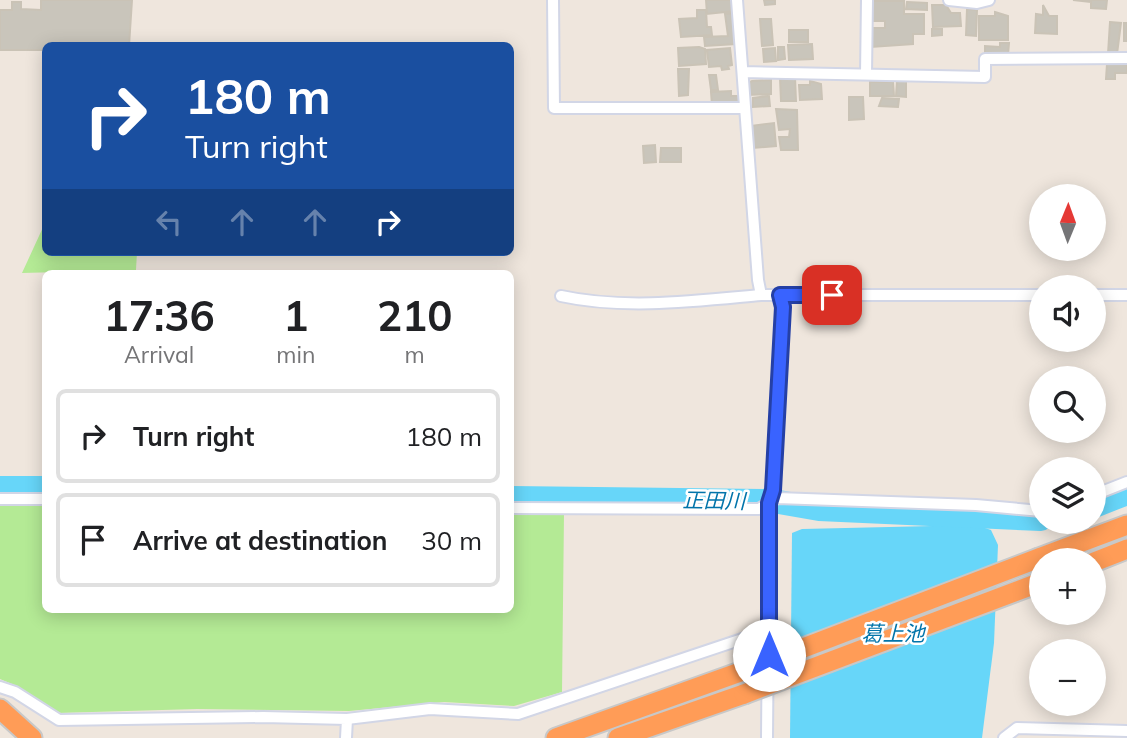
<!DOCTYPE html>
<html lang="en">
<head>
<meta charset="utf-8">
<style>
  body { margin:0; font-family:Mulish,"Noto Sans JP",sans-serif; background:#f6f6f6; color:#202124; height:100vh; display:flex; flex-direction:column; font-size:26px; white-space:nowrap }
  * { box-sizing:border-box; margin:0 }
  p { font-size:23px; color:#757577 }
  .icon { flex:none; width:38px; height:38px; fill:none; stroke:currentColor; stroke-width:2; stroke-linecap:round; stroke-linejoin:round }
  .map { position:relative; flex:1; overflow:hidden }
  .side { position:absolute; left:42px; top:270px; width:472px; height:343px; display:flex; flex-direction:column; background:#fff; border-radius:10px; box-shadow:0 4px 18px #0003 }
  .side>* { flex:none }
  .hud { position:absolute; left:42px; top:42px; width:472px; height:214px; border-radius:10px; box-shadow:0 4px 18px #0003; background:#1a4fa0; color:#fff; overflow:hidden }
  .needle { width:46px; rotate:1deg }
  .tools { position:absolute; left:1029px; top:184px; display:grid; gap:14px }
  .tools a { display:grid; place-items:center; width:77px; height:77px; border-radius:50%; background:#fff; box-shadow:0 4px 18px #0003; font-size:35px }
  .pin { position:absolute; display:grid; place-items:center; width:60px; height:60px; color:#fff; margin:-30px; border-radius:14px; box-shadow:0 4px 10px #0006 }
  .me { position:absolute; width:77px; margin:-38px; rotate:0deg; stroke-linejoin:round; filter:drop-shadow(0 0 5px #0008) }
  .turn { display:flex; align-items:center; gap:24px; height:147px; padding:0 28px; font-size:32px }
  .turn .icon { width:91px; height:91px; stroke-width:2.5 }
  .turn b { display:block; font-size:49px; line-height:60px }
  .lanes { display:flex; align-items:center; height:66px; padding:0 28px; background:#0003; justify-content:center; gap:35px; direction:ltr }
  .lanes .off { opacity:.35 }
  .eta { display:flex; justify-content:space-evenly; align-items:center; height:119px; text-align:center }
  .eta b { font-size:42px; font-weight:700; line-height:49px }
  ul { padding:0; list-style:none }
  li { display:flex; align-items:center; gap:21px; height:94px; margin:0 14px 10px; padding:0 14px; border:4px solid #e0e0e0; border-radius:10px }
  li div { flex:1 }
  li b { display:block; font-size:26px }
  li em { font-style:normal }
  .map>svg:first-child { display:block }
  .green { fill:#b4ea95 }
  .water { fill:#67d6f9 }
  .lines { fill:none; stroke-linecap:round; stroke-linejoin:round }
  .river { stroke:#67d6f9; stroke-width:24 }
  .building { fill:#c9c5bb; stroke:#cac3b6; stroke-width:2 }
  .street-casing { stroke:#d2d6e6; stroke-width:14 }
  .highway-casing { stroke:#c8c8c8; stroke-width:23 }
  .street { stroke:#fff; stroke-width:10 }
  .highway { stroke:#ff9c57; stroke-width:19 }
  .highway-bridge-casing { stroke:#c8c8c8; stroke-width:23; stroke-linecap:butt }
  .highway-bridge { stroke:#ff9c57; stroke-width:19 }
  .route-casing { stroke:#2540a6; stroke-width:18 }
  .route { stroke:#3963ff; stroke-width:12 }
  .labels { text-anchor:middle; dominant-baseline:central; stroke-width:5; stroke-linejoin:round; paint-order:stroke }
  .water-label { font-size:21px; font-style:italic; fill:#0274aa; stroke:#fff }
</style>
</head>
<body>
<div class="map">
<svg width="1127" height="738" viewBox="0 0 1127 738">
  <rect width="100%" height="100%" fill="#efe6dd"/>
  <path class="green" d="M45,223L46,252H137L136,270L22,273Z
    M0,500H45L46,609H511V513L564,514L562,692L514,706L444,702L349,711L197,709L57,713L19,687L0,679Z"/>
  <path class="water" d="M976,525L991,530L998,545L994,643L982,738H790L792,533L802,529Z"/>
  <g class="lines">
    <path class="river" d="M0,488H46
      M511,498L773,501L819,509L1041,519
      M1094,506L1127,493"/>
  </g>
  <path class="building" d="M41,0H132L129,46H46V50H0V10H12V2H21V9L41,10Z
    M706,0H733L734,11L707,14Z
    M764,0H775V4L765,5Z
    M1073,0H1107L1106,9L1091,8V2Z
    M869,1H904V14H924V34H913V44L871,47V28H885V21H870Z
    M907,2L927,3V10L906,9Z
    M932,5H946L951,13H960L961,26L933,27Z
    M1043,5L1049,16H1057V34L1035,33L1036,14L1043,15Z
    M967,9L977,10L976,36L966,35Z
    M697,10H706L707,27H711L712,35L681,37L679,19L697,18Z
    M995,12L1008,16V40H979V16H995Z
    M734,13L736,44L705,46L704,37L728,36L725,14Z
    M760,19H771L773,45L762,46Z
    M1110,22L1121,23L1117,54H1108Z
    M1124,23H1127V41H1124Z
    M932,29H942V35L932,36Z
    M789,30H808V42H789Z
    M1000,43H1009L1008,55L985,54V46L1000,47Z
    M812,44L813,59L789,60L788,45Z
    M699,47L705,49L706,64L679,66L678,48Z
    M778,47H784L785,59L778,60Z
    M730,48L732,65L728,66L729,69L722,70L721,66L709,67L707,50Z
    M775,48L776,61L764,62L763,49Z
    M1107,64H1127V73H1115V79H1106Z
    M678,69H689L688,95L679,96Z
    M709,75H716L718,90H711Z
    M795,77L796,101H781L780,78Z
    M771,80V94L748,95V83L752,81Z
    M810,81L821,84L822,99L800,100L799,85H810Z
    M897,81H906V97L896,96Z
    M870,82H893L894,96H870Z
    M731,91V96H738L739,104L712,105L711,92Z
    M769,96L770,106L753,107V98Z
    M849,97H863L864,119L849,120Z
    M882,98L899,99L898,107L879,106Z
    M776,109L797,110L798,150H781L779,137H789L790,129L779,130Z
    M774,123L776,146L753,148L750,126Z
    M655,145L656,162L644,163L643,146Z
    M661,148H681V162H660Z"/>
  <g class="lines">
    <g class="street-casing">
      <path id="street" d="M553,0L554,108H744
        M737,0L758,280L761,295H780L783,307L773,490L769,503L767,738
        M949,0L977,3L989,0
        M743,72L985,77V59L1127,58
        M866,74L867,0
        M780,295H1041
        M1094,295H1127
        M561,296C625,310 696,301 761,295
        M1094,495L1127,482
        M0,499H46
        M511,508L759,509L777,498L976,505L1041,511
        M0,687L15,692L59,720L263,717L347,719L430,709L518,714L769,630
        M346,738L347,719
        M1004,738L1017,728L1127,731"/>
    </g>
    <g class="highway-casing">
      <path id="highway" d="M1039,558L1127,525
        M1094,562L1127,549
        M0,709L32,738
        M556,738L743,671
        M618,738L744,694"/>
    </g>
    <use href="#street" class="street"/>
    <use href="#highway" class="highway"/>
    <g class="highway-bridge-casing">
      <path id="highway-bridge" d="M743,671L1039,558
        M744,694L1041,582"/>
    </g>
    <use href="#highway-bridge" class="highway-bridge"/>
  </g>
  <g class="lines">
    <g class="route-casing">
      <path id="route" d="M769,655V503L773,490L783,307L780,295H832"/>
    </g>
    <use href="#route" class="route"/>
  </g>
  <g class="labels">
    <g class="water-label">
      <text transform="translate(714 500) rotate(1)">正田川</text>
      <text x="893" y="633">葛上池</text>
    </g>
  </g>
</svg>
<div class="tools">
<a><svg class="needle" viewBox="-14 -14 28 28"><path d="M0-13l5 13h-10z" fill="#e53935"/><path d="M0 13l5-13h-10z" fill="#757577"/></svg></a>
<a><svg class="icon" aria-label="sound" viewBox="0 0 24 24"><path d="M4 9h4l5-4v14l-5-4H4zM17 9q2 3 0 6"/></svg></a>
<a><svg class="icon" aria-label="search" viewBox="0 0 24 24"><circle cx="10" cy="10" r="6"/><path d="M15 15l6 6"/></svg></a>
<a><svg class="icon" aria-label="layers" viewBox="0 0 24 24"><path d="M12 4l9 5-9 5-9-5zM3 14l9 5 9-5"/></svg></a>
<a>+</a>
<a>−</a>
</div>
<div class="pin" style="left:832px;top:295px;background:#d93025"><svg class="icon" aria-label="arrive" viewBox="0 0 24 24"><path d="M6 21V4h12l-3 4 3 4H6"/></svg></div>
<svg class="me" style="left:769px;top:655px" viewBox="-20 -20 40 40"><circle r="19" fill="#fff"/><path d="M0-13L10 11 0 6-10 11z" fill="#3963ff"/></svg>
<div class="hud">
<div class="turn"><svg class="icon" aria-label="right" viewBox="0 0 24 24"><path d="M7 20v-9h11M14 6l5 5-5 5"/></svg><div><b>180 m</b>Turn right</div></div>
<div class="lanes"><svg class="icon off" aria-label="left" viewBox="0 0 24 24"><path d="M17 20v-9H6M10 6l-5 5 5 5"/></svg><svg class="icon off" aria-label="ahead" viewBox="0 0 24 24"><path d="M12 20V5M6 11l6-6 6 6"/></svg><svg class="icon off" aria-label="ahead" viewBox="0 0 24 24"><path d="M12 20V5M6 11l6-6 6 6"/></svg><svg class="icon" aria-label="right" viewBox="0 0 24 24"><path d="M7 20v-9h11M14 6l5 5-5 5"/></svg></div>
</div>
<section class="side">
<div class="eta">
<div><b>17:36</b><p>Arrival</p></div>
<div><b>1</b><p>min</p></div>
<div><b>210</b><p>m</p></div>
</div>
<ul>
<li><svg class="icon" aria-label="right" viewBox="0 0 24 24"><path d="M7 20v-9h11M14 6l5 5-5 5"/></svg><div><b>Turn right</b></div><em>180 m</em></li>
<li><svg class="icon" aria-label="arrive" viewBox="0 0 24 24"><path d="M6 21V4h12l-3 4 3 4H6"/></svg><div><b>Arrive at destination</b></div><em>30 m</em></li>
</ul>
</section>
</div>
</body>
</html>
